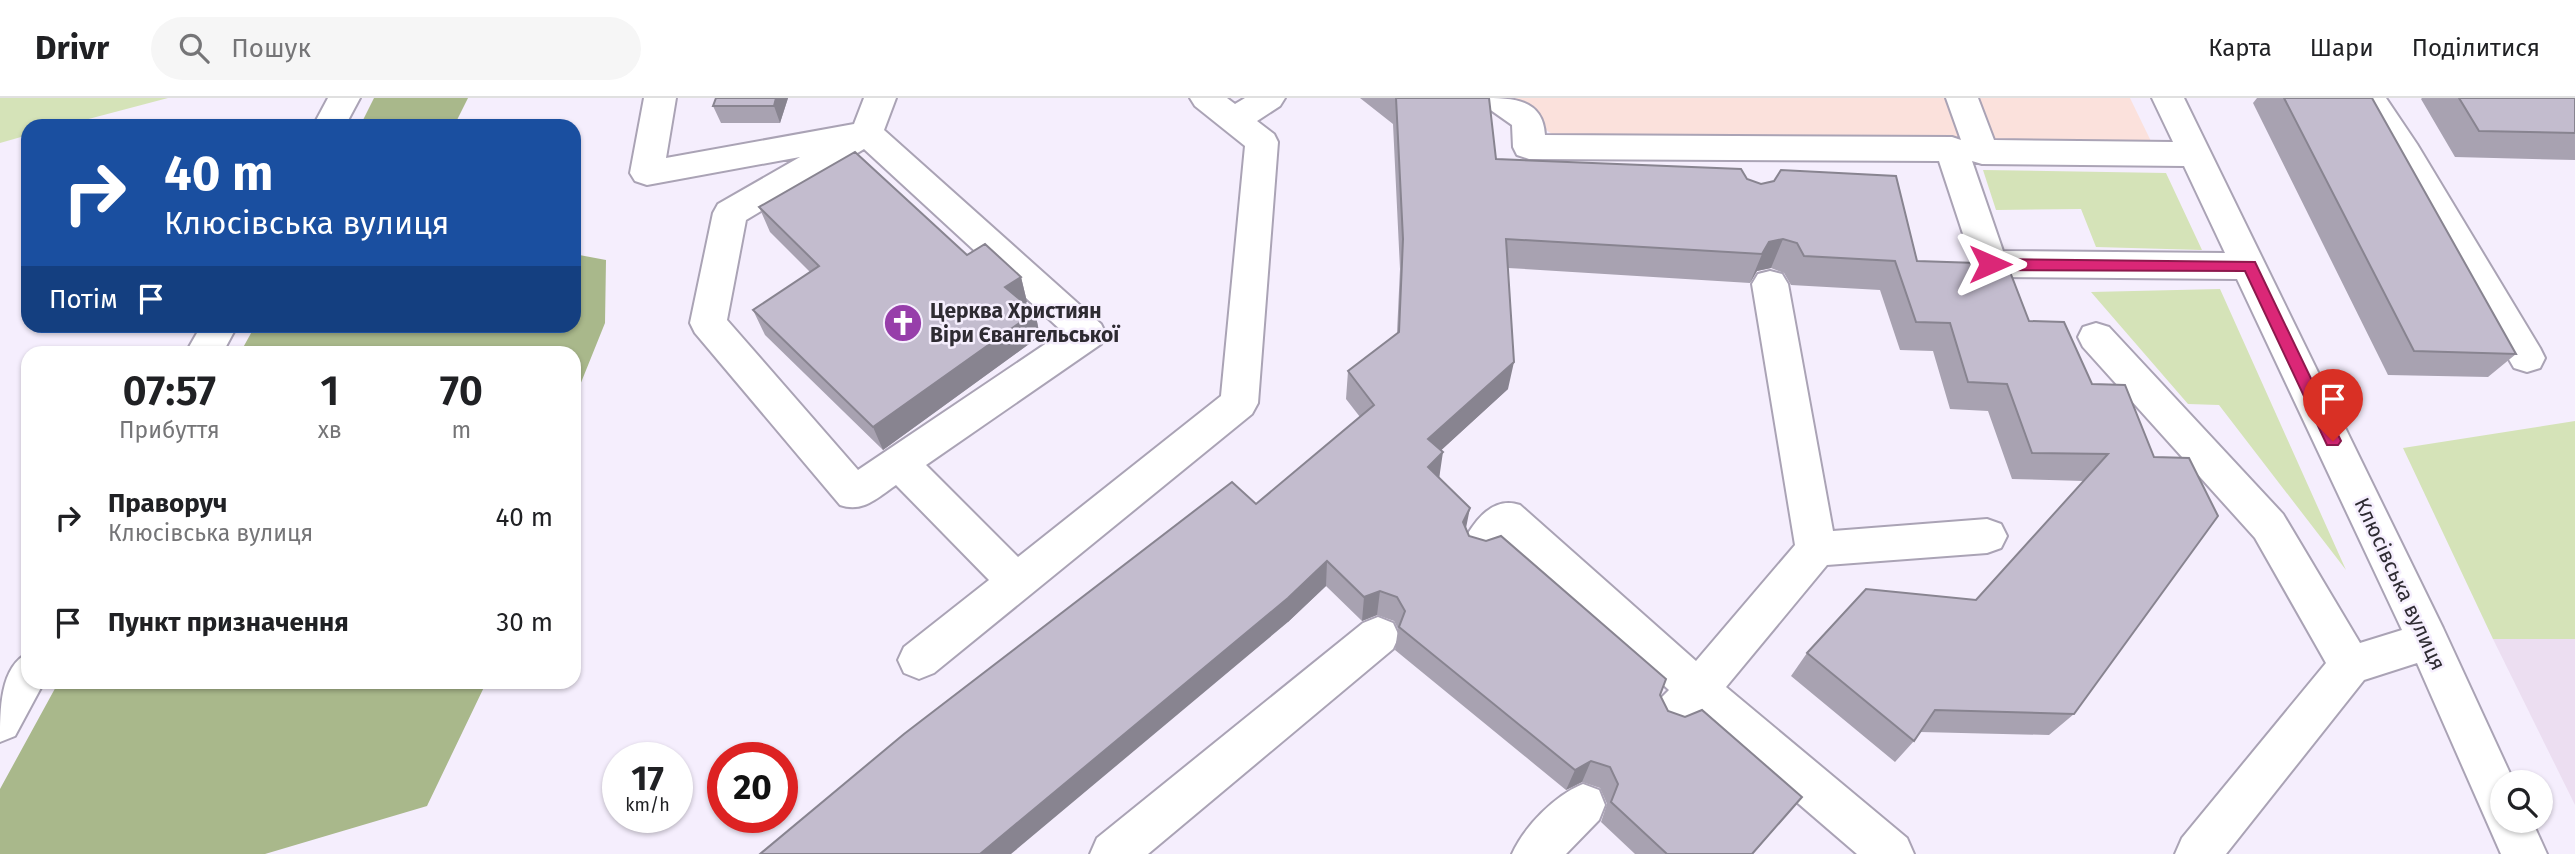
<!DOCTYPE html>
<html lang="uk">
<head>
<meta charset="utf-8">
<style>
  body { margin:0; font-family:"Fira Sans",sans-serif; background:#f6f6f6; color:#202124; height:100vh; display:flex; flex-direction:column; font-size:26px; white-space:nowrap }
  * { box-sizing:border-box; margin:0 }
  p { font-size:23px; color:#757577 }
  .icon { flex:none; width:38px; height:38px; fill:none; stroke:currentColor; stroke-width:2; stroke-linecap:round; stroke-linejoin:round }
  .map { position:relative; flex:1; overflow:hidden }
  .panel { position:absolute; left:21px; top:248px; width:560px; height:343px; display:flex; flex-direction:column; background:#fff; border-radius:21px; box-shadow:0 2px 5px #0004 }
  .panel>* { flex:none }
  .top-card { position:absolute; left:21px; top:21px; width:560px; height:214px; border-radius:21px; box-shadow:0 2px 5px #0004; background:#1a4fa0; color:#fff; overflow:hidden }
  .controls { position:absolute; left:2490px; top:672px; display:grid; gap:14px }
  .controls a { display:grid; place-items:center; width:63px; height:63px; border-radius:50%; background:#fff; box-shadow:0 2px 5px #0004; font-size:35px }
  .speed { position:absolute; left:602px; top:644px; display:flex; gap:14px; font-size:35px; font-weight:700; text-align:center }
  .speed>* { display:grid; place-content:center; width:91px; height:91px; border-radius:50%; background:#fff; box-shadow:0 2px 5px #0004; line-height:1 }
  .speed small { font-size:18px; font-weight:400 }
  .speed .limit { border:10px solid #d22; background:#fff; color:#111 }
  .pin { position:absolute; display:grid; place-items:center; width:60px; height:60px; color:#fff; margin:-72px -30px; border-radius:50% 50% 50% 0; rotate:-45deg; box-shadow:0 0 7px #0007 }
  .pin .icon { rotate:45deg }
  .me { position:absolute; width:77px; margin:-38px; rotate:90deg; stroke-linejoin:round; filter:drop-shadow(0 0 5px #0008) }
  .turn { display:flex; align-items:center; gap:24px; height:147px; padding:0 28px; font-size:32px }
  .turn .icon { width:91px; height:91px; stroke-width:2.5 }
  .turn b { display:block; font-size:49px; line-height:60px }
  .then { display:flex; align-items:center; height:66px; padding:0 28px; background:#0003; gap:14px; font-size:26px }
  .eta { display:flex; justify-content:space-evenly; align-items:center; height:119px; text-align:center }
  .eta b { font-size:42px; font-weight:600; line-height:49px }
  ul { padding:0; list-style:none }
  li { display:flex; align-items:center; gap:21px; height:105px; padding:0 28px }
  li div { flex:1 }
  li b { display:block; font-size:26px }
  li em { font-style:normal }
  header { display:flex; align-items:center; gap:42px; box-sizing:border-box; height:98px; padding:0 35px; background:#fff; border-bottom:2px solid #e0e0e0 }
  header strong { font-size:33px }
  nav { display:flex; gap:38px; margin-inline-start:auto; font-size:24px }
  .search { width:490px; height:63px; background:#f6f6f6; display:flex; align-items:center; gap:18px; box-sizing:border-box; padding:0 24px; border-radius:38px; color:#757577; font-size:26px }
  .map>svg:first-child { display:block }
  .commercial { fill:#fbe1dc }
  .education { fill:#ecdef1 }
  .green { fill:#d5e3b8 }
  .forest { fill:#a9b88b }
  .lines { fill:none; stroke-linecap:round; stroke-linejoin:round }
  .minor-casing { stroke:#aaa3b5; stroke-width:4 }
  .minor { fill:#fff; fill-rule:evenodd }
  .wall { fill:#a8a2b1 }
  .shaded-wall { fill:#888490 }
  .building { fill:#c3bcce; stroke:#888490; stroke-width:2 }
  .route { fill:#db2777; stroke:#8e194d; stroke-width:2 }
  .labels { text-anchor:middle; dominant-baseline:central; stroke-width:5; stroke-linejoin:round; paint-order:stroke }
  .poi-label { font-size:21px; font-weight:bold; fill:#2e2b32; stroke:#f5eefd; text-anchor:start }
  .street-label { font-size:21px; fill:#2e2b32; stroke:#f5eefd }
</style>
</head>
<body>
<header>
<strong>Drivr</strong>
<div class="search"><svg class="icon" aria-label="search" viewBox="0 0 24 24"><circle cx="10" cy="10" r="6"/><path d="M15 15l6 6"/></svg>Пошук</div>
<nav><a>Карта</a><a>Шари</a><a>Поділитися</a></nav>
</header>
<div class="map">
<svg width="2575" height="756" viewBox="0 0 2575 756">
  <rect width="100%" height="100%" fill="#f5eefd"/>
  <path class="commercial" d="M1501,0H2130L2163,68L1583,58Z"/>
  <path class="education" d="M2493,541H2575V707Z"/>
  <path class="green" d="M0,0H168L62,28H28V37L0,45Z
    M1983,72L2166,75L2202,152L2096,149L2081,111L1996,112Z
    M2220,191L2346,472L2219,307L2188,306L2091,194Z
    M2575,323V541H2493L2403,350Z"/>
  <path class="forest" d="M374,0H468L454,28H360Z
    M574,156L606,162L605,225L574,302V256L240,255L255,228H574Z
    M58,585V584L486,585L427,708L265,756H0V691Z"/>
  <g class="lines">
    <g class="minor-casing">
      <path id="minor" d="M328,0H360L345,28H313Z
        M644,0H676L666,60L854,26L864,0H896L884,32L1101,226L1106,236L1101,246L926,367L1018,459L1221,298L1245,48L1195,8L1190,0H1227L1235,6L1245,0H1285L1280,8L1257,23L1274,36L1278,44L1258,305L1252,316L934,575L919,581L904,575L898,562L904,549L989,482L896,387C877,400 863,415 840,407L695,235L690,225L713,115L718,106L800,59L647,87L635,83L630,75ZM864,51L1063,234L858,372L727,222L746,122Z
        M1480,0C1512,0 1543,0 1545,37L1952,39L1961,42L1946,0H1978L1994,42L2173,44L2152,0H2184L2443,530L2514,684H2502V723H2532L2547,756H2501L2417,565L2364,582L2226,756H2175L2182,740L2326,565L2255,440L2083,249L2078,239L2083,229L2096,225L2109,229L2283,416L2360,545L2402,532L2237,181L1990,179L1978,175L1973,166L1939,63L1529,61L1517,57L1513,49L1512,27L1485,8ZM1972,63L1982,66L2184,68L2225,155L2003,153Z
        M2353,0H2386L2417,46L2540,250L2545,260L2540,270L2527,274L2514,270L2393,62Z
        M1770,173L1782,176L1788,186L1833,433L1987,421L2001,426L2007,438L2001,450L1987,455L1827,467L1726,589L1907,740L1914,756H1857L1699,620L1687,632L1672,638L1657,632L1651,618L1657,604L1669,592L1508,445C1495,461 1487,470 1466,462L1460,450C1472,426 1491,397 1520,407L1696,563L1795,447L1752,186L1758,176Z
        M201,228H237L222,256H185Z
        M1378,519L1393,525L1399,538L1393,551L1148,756H1090L1097,740L1363,525Z
        M28,555V584H44L15,638L0,644C0,611 0,569 28,555Z
        M1583,686L1599,692L1605,707L1599,722L1566,756H1512C1524,729 1555,697 1583,686Z"/>
    </g>
    <use href="#minor" class="minor"/>
  </g>
  <path class="wall" d="M716,0H788L780,25H721L713,8Z
    M1360,0H1489L1496,61L1747,81L1917,163L2029,223L2092,286L2125,287L2074,616L2049,637L1920,634L1914,643L1895,664L1791,578L1807,555L1976,502L2084,383L2012,381L1988,313L1950,311L1933,253L1900,252L1880,192L1791,187L1784,175L1771,170L1757,173L1750,185L1508,170V291L1441,352L1439,380L1469,438L1660,597L1668,613L1802,699L1753,756H1635L1601,724L1607,706L1600,690L1582,684L1566,692L1395,552L1398,531L1394,523L1377,517L1362,523L1326,488L1288,524L1256,406L1360,319L1346,301L1348,273L1397,235L1400,171L1393,26Z
    M2257,0H2372L2516,256L2488,279L2388,277L2253,5Z
    M2422,0H2575V62L2455,59L2421,1Z
    M759,109L967,157L1021,179L1027,204L1025,205L1035,214L1040,238L883,352L765,237L753,212L810,174L770,134Z"/>
  <path class="shaded-wall" d="M776,0H788L780,25L774,8Z
    M1783,141L1771,170L1757,173L1750,185L1762,156L1769,144Z
    M1021,179L1027,204L1012,214L1005,189Z
    M1035,214L1040,238L883,352L873,329Z
    M1514,264L1508,291L1424,368L1428,341Z
    M1443,354L1439,381L1428,369Z
    M1470,410L1465,435L1463,424Z
    M1327,463L1326,488L1288,524L1011,756H980Z
    M1380,493L1377,517L1362,523L1364,499Z
    M1591,663L1582,684L1566,692L1575,672Z"/>
  <path class="building" d="M716,0H776L774,8H713Z
    M1396,0H1489L1496,61L1741,71L1747,81L1761,86L1774,83L1781,72L1896,78L1917,163L2007,166L2029,223L2064,224L2092,286L2125,287L2154,359L2189,360L2218,418L2074,616L1935,612L1914,643L1807,555L1866,491L1976,502L2108,356L2032,355L2007,286L1968,284L1950,225L1916,224L1895,163L1804,158L1797,145L1783,141L1769,144L1762,156L1506,141L1514,264L1428,341L1443,354L1428,369L1470,410L1463,424L1469,438L1486,443L1501,438L1666,581L1660,597L1668,613L1685,619L1702,612L1802,699L1752,756H1667L1611,704L1618,686L1610,669L1591,663L1575,672L1399,529L1405,513L1397,499L1380,493L1364,499L1327,463L1288,500L980,756H760L904,636L1232,384L1256,406L1374,307L1348,273L1399,234L1403,141Z
    M2284,0H2372L2516,256L2414,253Z
    M2459,0H2575V35L2479,33Z
    M855,54L967,157L985,146L1021,179L1005,189L1035,214L873,329L753,212L819,168L759,109Z"/>
  <path class="route" d="M1990,161L2255,164L2341,343L2338,347H2327L2245,173L1990,172L1983,166Z"/>
  <defs>
    <g id="church-disc" transform="scale(2.0125)"><circle r="9.5" fill="#973eaa" stroke="#f5eefd"/><path d="M-1.2-6h2.4v3.5h3.3v2.4h-3.3V6h-2.4V-.1h-3.3v-2.4h3.3Z" fill="#fff"/></g>
  </defs>
  <g fill-rule="evenodd">
    <use href="#church-disc" x="903" y="225"/>
  </g>
  <g class="labels">
    <g class="poi-label">
      <text x="930" y="213">Церква Християн<tspan x="930" dy="24">Віри Євангельської</tspan></text>
    </g>
    <g class="street-label">
      <text transform="translate(2400 486) rotate(65)">Клюсівська вулиця</text>
    </g>
  </g>
</svg>
<div class="controls">
<a><svg class="icon" aria-label="search" viewBox="0 0 24 24"><circle cx="10" cy="10" r="6"/><path d="M15 15l6 6"/></svg></a>
</div>
<div class="speed"><div>17<small>km/h</small></div><div class="limit">20</div></div>
<div class="pin" style="left:2333px;top:343px;background:#d93025"><svg class="icon" aria-label="arrive" viewBox="0 0 24 24"><path d="M6 21V4h12l-3 4 3 4H6"/></svg></div>
<svg class="me" style="left:1990px;top:166px" viewBox="-20 -20 40 40"><path d="M0-17L14 15 0 8-14 15z" fill="#db2777" stroke="#fff" stroke-width="4"/></svg>
<div class="top-card">
<div class="turn"><svg class="icon" aria-label="right" viewBox="0 0 24 24"><path d="M7 20v-9h11M14 6l5 5-5 5"/></svg><div><b>40 m</b>Клюсівська вулиця</div></div>
<div class="then">Потім<svg class="icon" aria-label="arrive" viewBox="0 0 24 24"><path d="M6 21V4h12l-3 4 3 4H6"/></svg></div>
</div>
<section class="panel">
<div class="eta">
<div><b>07:57</b><p>Прибуття</p></div>
<div><b>1</b><p>хв</p></div>
<div><b>70</b><p>m</p></div>
</div>
<ul>
<li><svg class="icon" aria-label="right" viewBox="0 0 24 24"><path d="M7 20v-9h11M14 6l5 5-5 5"/></svg><div><b>Праворуч</b><p>Клюсівська вулиця</p></div><em>40 m</em></li>
<li><svg class="icon" aria-label="arrive" viewBox="0 0 24 24"><path d="M6 21V4h12l-3 4 3 4H6"/></svg><div><b>Пункт призначення</b></div><em>30 m</em></li>
</ul>
</section>
</div>
</body>
</html>
